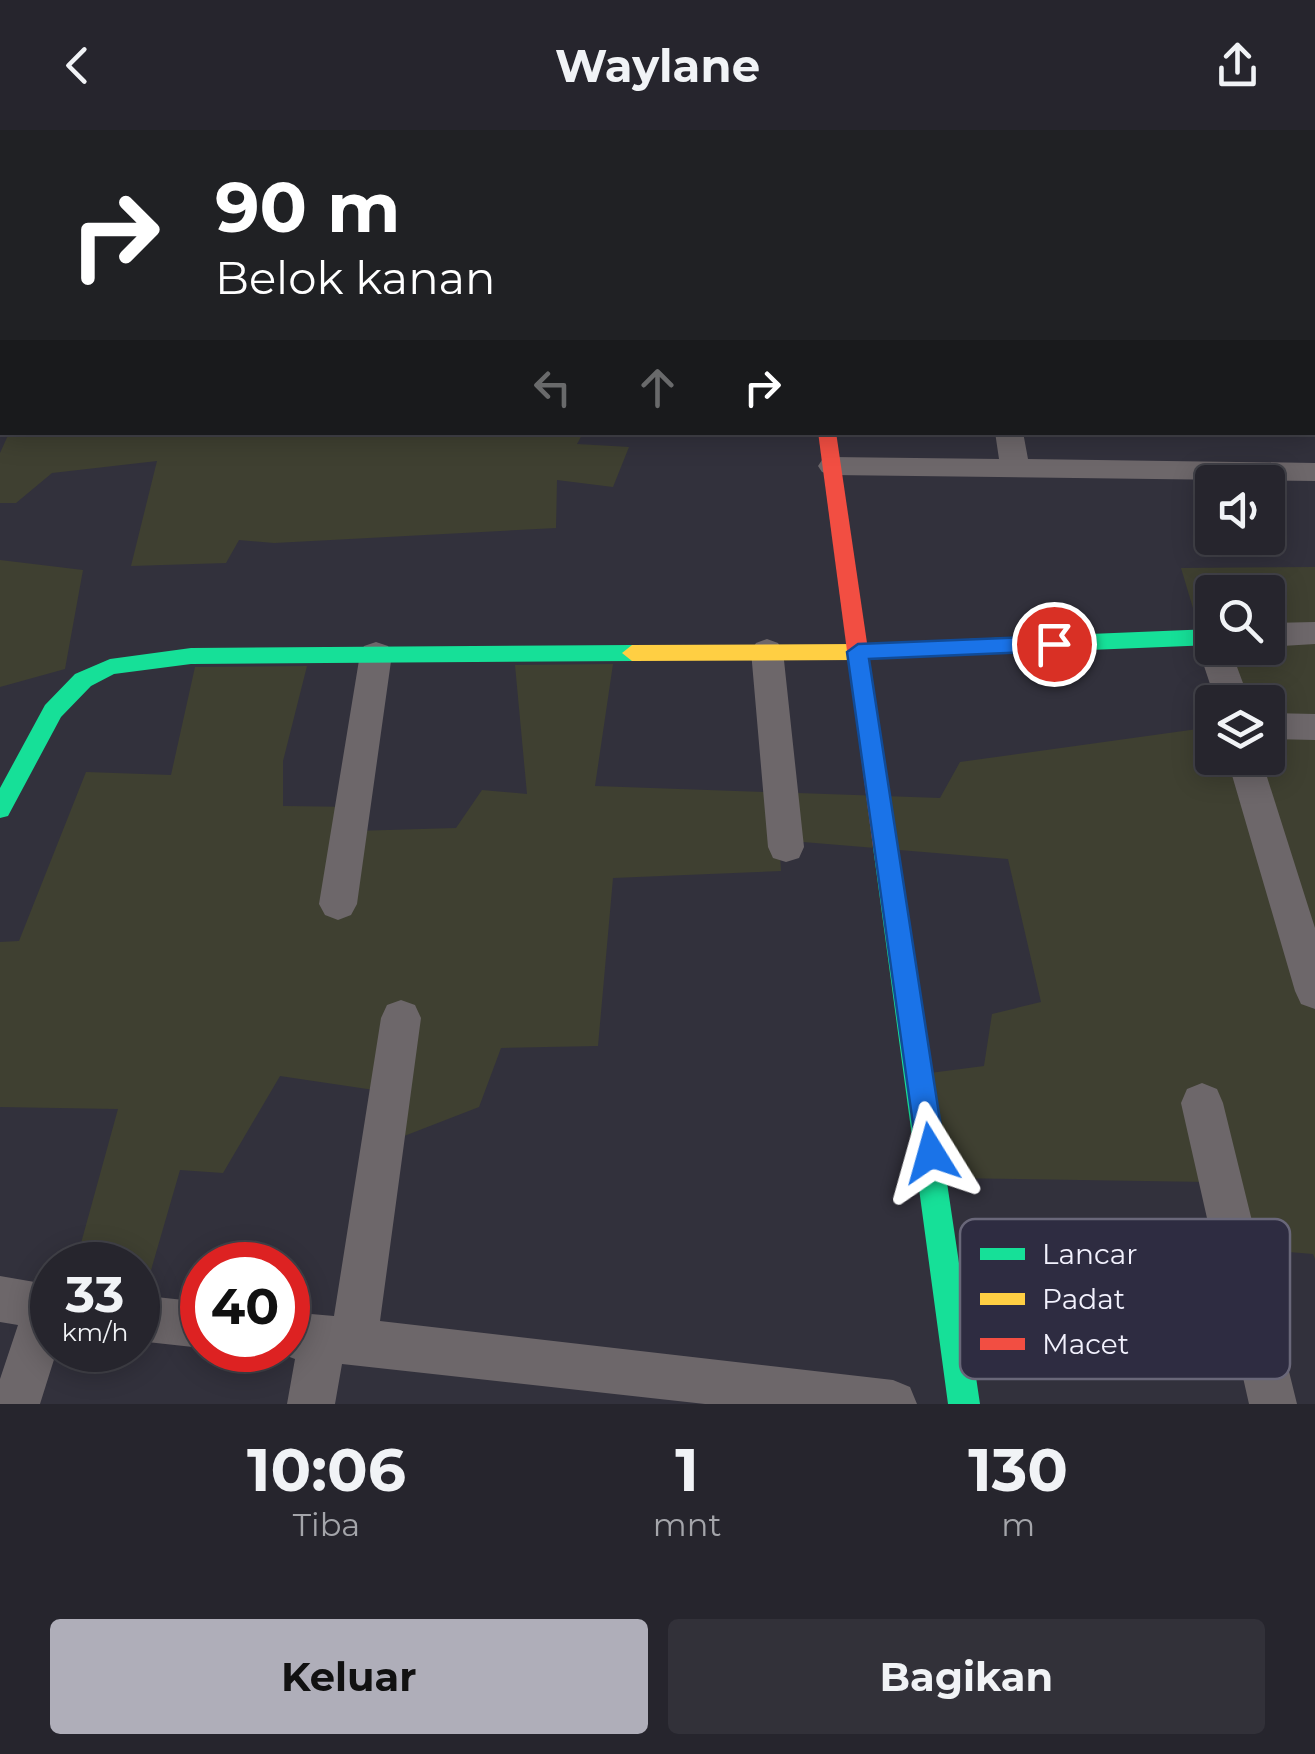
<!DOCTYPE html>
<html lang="id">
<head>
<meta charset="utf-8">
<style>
  body { margin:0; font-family:Montserrat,sans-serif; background:#323139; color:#f1f3f6; height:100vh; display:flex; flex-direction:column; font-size:38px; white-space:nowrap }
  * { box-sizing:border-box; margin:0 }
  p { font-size:32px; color:#a4a5aa }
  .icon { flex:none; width:55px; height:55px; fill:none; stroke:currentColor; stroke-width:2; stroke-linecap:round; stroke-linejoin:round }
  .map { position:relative; height:1274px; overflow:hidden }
  .sheet { display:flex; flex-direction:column; background:#26252d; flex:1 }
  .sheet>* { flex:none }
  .banner { position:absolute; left:0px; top:0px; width:1315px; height:305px; box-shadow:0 5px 25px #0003,0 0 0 2px #424249; background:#202124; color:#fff; overflow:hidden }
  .controls { position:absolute; left:1195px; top:335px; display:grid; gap:20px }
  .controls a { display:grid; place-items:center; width:90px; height:90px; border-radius:10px; background:#26252d; box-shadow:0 5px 25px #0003,0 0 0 2px #424249; font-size:50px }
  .speed { position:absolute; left:30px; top:1112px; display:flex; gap:20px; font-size:50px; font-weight:700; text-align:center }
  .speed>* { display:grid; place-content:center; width:130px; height:130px; border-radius:50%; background:#26252d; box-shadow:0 5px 25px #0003,0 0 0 2px #424249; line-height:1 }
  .speed small { font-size:25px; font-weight:400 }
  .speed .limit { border:15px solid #d22; background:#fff; color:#111 }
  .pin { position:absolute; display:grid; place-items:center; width:85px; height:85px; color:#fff; margin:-42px; border:5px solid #fff; border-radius:50%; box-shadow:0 2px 10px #0007 }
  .me { position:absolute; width:110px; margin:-55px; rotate:352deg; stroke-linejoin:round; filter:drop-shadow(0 0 8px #0008) }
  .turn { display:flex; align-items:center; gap:35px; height:210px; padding:0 50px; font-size:45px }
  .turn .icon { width:130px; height:130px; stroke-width:2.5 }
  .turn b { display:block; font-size:70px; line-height:85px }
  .lanes { display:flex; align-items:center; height:95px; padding:0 50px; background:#0003; justify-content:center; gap:50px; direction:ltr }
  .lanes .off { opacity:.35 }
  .eta { display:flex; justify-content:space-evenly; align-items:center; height:170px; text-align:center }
  .eta b { font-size:60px; font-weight:700; line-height:70px }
  .cta { display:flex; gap:20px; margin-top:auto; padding:20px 50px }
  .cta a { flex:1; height:115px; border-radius:10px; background:#afaeb9; color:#111; font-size:40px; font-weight:700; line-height:115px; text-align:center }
  .cta a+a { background:#323139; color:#f1f3f6 }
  header { display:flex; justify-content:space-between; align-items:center; height:130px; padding:0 50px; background:#26252d; font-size:45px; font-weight:700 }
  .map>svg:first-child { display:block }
  .green { fill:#3f4031; fill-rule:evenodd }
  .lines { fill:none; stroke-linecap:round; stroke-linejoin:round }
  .stream { fill:#34585d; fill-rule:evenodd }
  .river { fill:#34585d; fill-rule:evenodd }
  .street { fill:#6d676a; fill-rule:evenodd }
  .fast { fill:#16e098; fill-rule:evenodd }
  .slow { fill:#ffcf43; fill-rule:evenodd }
  .jam { fill:#f24e42; fill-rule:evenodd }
  .route { fill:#1a73e8; stroke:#114b97; stroke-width:2.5 }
  .key { fill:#2e2c41; stroke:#696779; stroke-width:2.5 }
  .key-label { font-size:28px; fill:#f2f1fd }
</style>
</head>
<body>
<header><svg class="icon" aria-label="back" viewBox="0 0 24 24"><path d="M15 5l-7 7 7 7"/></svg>Waylane<svg class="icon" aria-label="share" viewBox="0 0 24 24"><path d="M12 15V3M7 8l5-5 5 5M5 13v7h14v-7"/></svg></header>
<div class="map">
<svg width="1315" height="1274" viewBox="0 0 1315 1274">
  <rect width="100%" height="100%" fill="#32313c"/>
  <path class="green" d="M0,0H545V2H2L0,34Z
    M583,303L577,314L629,317L613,357L557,350L556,398L274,413L239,410L226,433L131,436L157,331L52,343L16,373H0V323L9,303Z
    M0,430L83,440L65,539L0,557Z
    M1315,437V1129L1313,1124L1238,1118L1208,1052L950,1048L930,943L984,936L992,884L1041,872L1008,729L779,710L781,741L613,748L598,916L501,918L479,977L399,1008L401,964L280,946L223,1043L180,1040L138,1185V1135H75L118,979L0,977V812L19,811L86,642L171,645L195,537L307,536L283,631V676L356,677L354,701L456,698L482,660L527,664L515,535L613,534L595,656L940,668L960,632L1212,597V628H1268V572H1221L1181,438ZM1212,462H1268V518H1212Z"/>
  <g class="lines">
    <path class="stream" d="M1302,0H1312L1314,2L1312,4Z"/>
    <path class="river" d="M119,0H166L167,2H121Z
      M0,221H2V253H0Z"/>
    <path class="street" d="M913,0H935V2H914Z
      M1312,52H1315V66H1312Z
      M995,302H1023L1028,329L1315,333V351L832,345L822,342L818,336L822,330L832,327L999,329Z
      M1315,492V514L1268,517V493Z
      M1212,507V518H1230L1250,572H1216L1198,518L1203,510Z
      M767,509L778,513L783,521L804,717L799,728L786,732L773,728L768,717L751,521L756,513Z
      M376,512L388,516L392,524L357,774L351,785L338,790L325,785L319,774L360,524L364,516Z
      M1268,583L1315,584V610L1268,609Z
      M1227,628H1261L1315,798V879L1301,874L1295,861Z
      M401,870L415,875L421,888L380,1191L893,1250L910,1257L917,1274H705L342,1234L335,1274H287L295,1229L271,1220H288V1182L334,1186L381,888L387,875Z
      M1202,953L1217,959L1223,973L1297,1274H1249L1181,973L1187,959Z
      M0,1146L52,1155V1220H57L40,1274H0V1249L18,1195L0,1192Z
      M138,1165L202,1172V1218L138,1211Z"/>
    <path class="fast" d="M1212,499V515L991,524L981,516L991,508Z
      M632,515L642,523L632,531L191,534L114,544L91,556L61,587L8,686L0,688V658L45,575L75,544L110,529L191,518Z
      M885,707L893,710L897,717L980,1274H948L873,717L877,710Z"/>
    <path class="slow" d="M991,508L1001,516L991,524L857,530L632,531L622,523L632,515L857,514Z"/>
    <path class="jam" d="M818,302H836L897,717L893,724L885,727L877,724L873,717Z"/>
  </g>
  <path class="route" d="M1054,506L1064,514L1054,521L869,529L945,1023L941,1033L931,1037L921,1033L917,1023L847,522L858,514Z"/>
  <rect x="960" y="1089" width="330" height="160" rx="15" class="key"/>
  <rect x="980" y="1118" width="45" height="12" fill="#16e098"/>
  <rect x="980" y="1163" width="45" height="12" fill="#ffcf43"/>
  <rect x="980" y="1208" width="45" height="12" fill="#f24e42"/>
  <g class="key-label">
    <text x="1042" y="1134">Lancar</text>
    <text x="1042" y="1179">Padat</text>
    <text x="1042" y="1224">Macet</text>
  </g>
</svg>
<div class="controls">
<a><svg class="icon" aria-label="sound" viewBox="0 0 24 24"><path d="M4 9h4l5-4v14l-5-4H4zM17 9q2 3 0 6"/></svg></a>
<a><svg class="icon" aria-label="search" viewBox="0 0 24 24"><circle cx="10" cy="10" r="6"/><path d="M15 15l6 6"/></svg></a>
<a><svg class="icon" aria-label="layers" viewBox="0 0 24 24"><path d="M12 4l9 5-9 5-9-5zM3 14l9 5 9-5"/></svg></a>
</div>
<div class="speed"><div>33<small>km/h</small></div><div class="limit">40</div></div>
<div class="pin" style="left:1054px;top:514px;background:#d93025"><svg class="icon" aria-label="arrive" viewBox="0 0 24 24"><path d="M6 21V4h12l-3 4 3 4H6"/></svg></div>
<svg class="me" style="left:931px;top:1023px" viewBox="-20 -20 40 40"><path d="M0-17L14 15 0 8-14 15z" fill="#1a73e8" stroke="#fff" stroke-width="4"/></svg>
<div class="banner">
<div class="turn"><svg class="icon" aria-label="right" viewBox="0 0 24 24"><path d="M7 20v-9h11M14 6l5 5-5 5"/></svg><div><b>90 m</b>Belok kanan</div></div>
<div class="lanes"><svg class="icon off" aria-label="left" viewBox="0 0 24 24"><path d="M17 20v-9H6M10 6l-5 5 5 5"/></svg><svg class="icon off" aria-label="ahead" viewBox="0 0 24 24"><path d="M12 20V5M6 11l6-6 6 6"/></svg><svg class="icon" aria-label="right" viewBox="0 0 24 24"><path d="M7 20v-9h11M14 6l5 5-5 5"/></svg></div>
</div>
</div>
<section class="sheet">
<div class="eta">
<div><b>10:06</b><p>Tiba</p></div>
<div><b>1</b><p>mnt</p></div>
<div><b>130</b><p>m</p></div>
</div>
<div class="cta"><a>Keluar</a><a>Bagikan</a></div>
</section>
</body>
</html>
